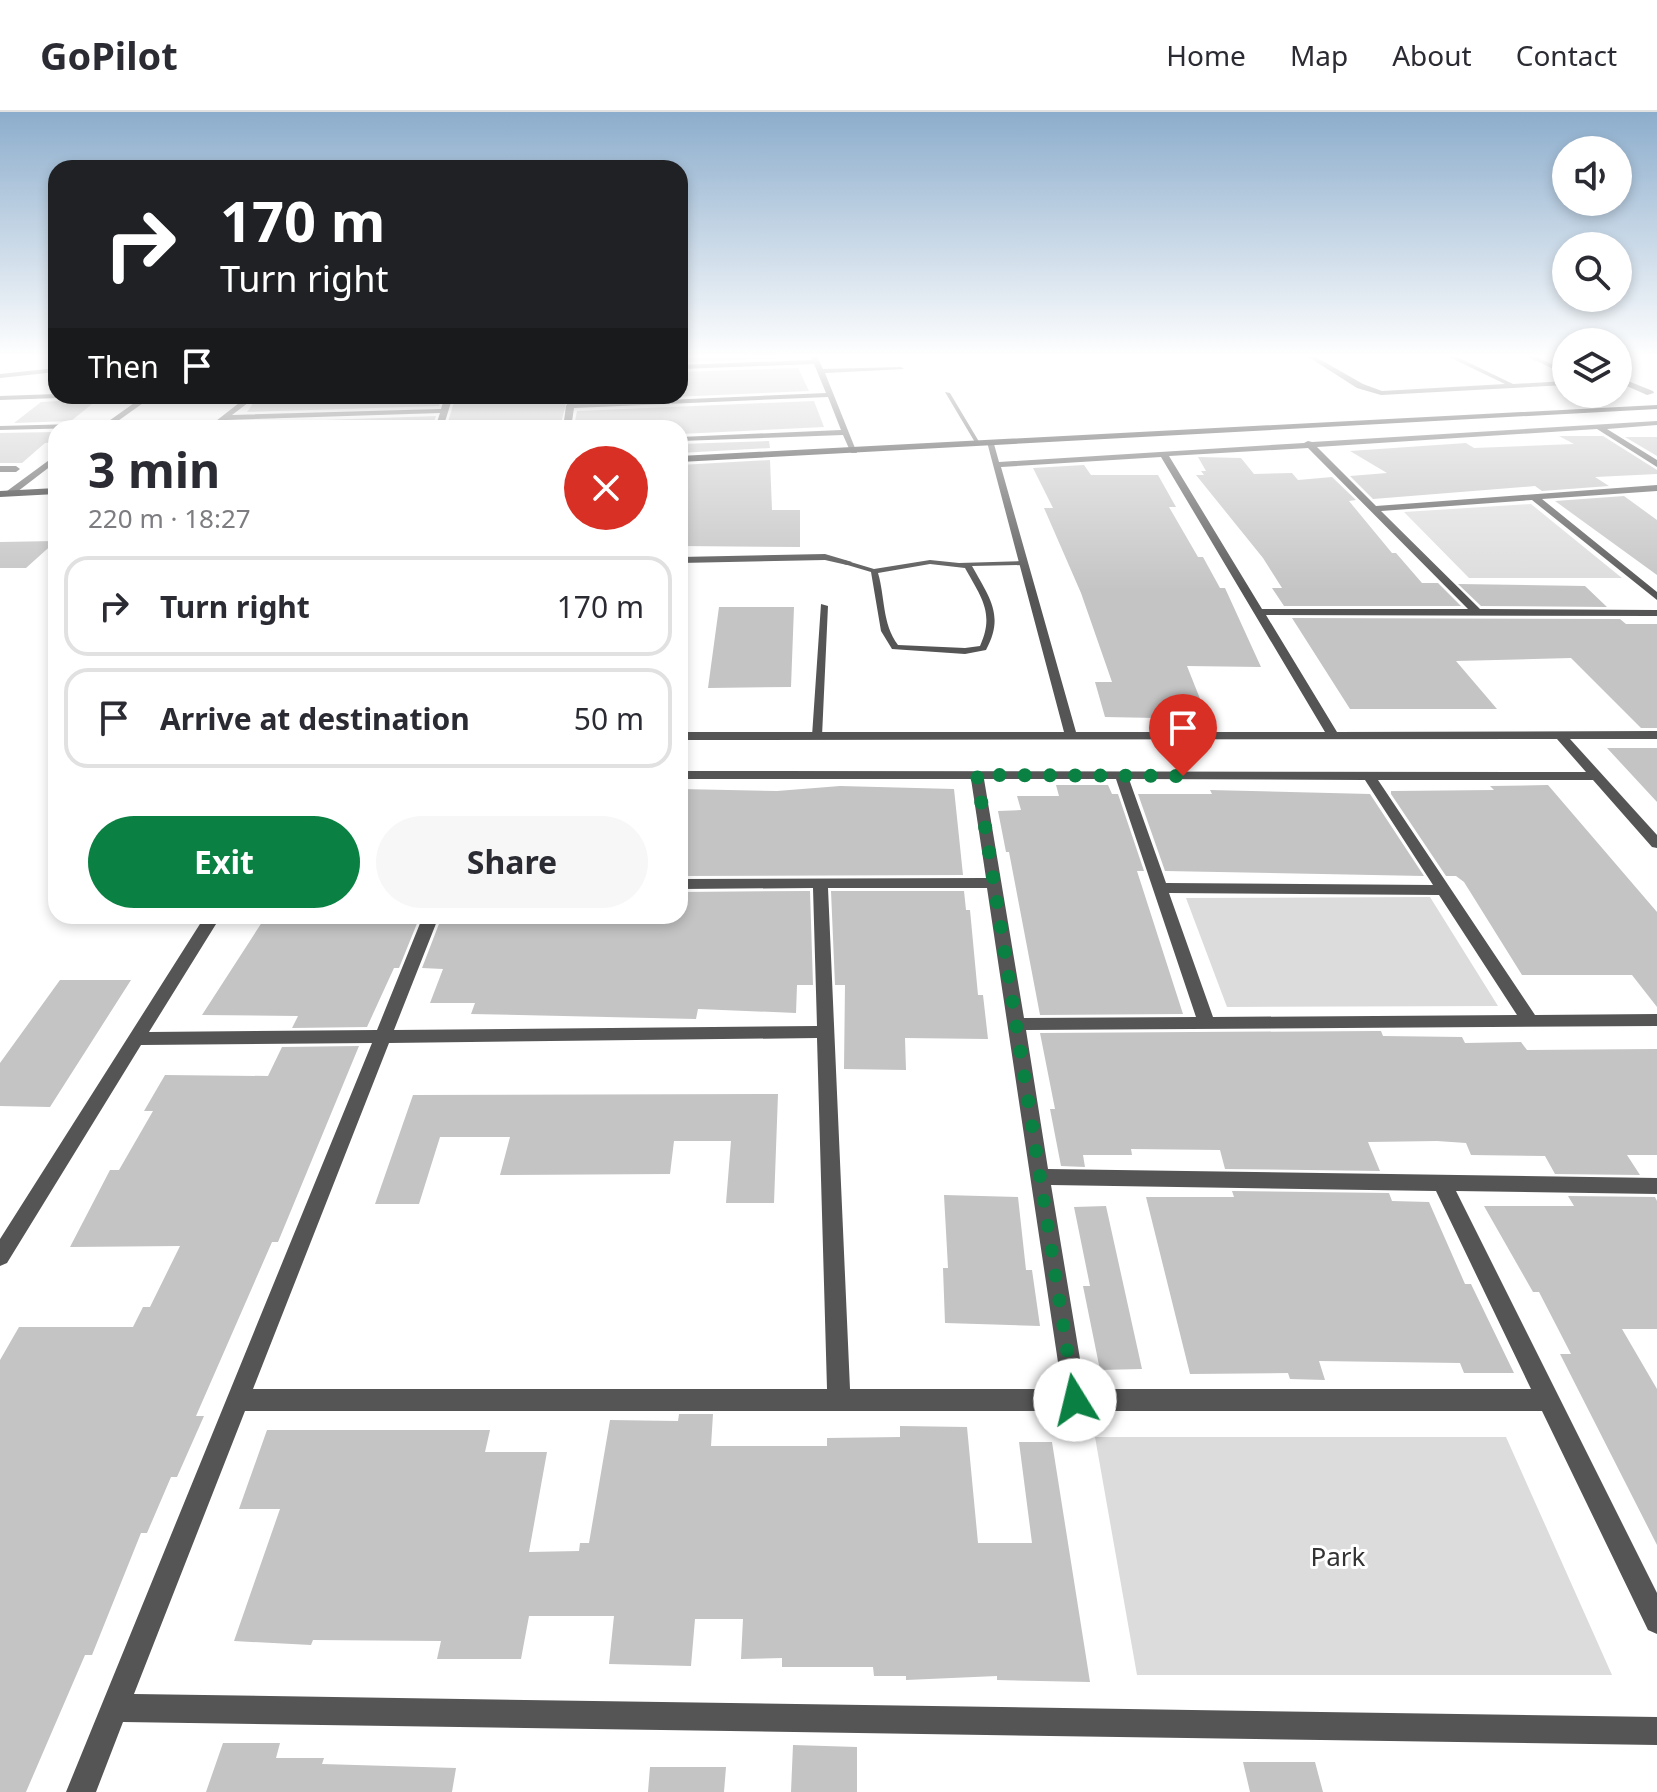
<!DOCTYPE html>
<html lang="en">
<head>
<meta charset="utf-8">
<style>
  body { margin:0; font-family:"Noto Sans",sans-serif; background:#f7f7f7; color:#2b2b33; height:100vh; display:flex; flex-direction:column; font-size:30px; white-space:nowrap }
  * { box-sizing:border-box; margin:0 }
  p { font-size:26px; color:#7c7c81 }
  .icon { flex:none; width:44px; height:44px; fill:none; stroke:currentColor; stroke-width:2; stroke-linecap:round; stroke-linejoin:round }
  .map { position:relative; flex:1; overflow:hidden }
  .details { position:absolute; left:48px; top:308px; width:640px; height:504px; display:flex; flex-direction:column; background:#fff; border-radius:24px; box-shadow:0 4px 12px #0003 }
  .details>* { flex:none }
  .top-card { position:absolute; left:48px; top:48px; width:640px; height:244px; border-radius:24px; box-shadow:0 4px 12px #0003; background:#202124; color:#fff; overflow:hidden }
  .controls { position:absolute; left:1552px; top:24px; display:grid; gap:16px }
  .controls a { display:grid; place-items:center; width:80px; height:80px; border-radius:50%; background:#fff; box-shadow:0 4px 12px #0003; font-size:40px }
  .pin { position:absolute; display:grid; place-items:center; width:68px; height:68px; color:#fff; margin:-82px -34px; border-radius:50% 50% 50% 0; rotate:-45deg; box-shadow:0 0 8px #0007 }
  .pin .icon { rotate:45deg }
  .me { position:absolute; width:88px; margin:-44px; rotate:351deg; stroke-linejoin:round; filter:drop-shadow(0 0 6px #0008) }
  .turn { display:flex; align-items:center; gap:28px; height:168px; padding:0 40px; font-size:36px }
  .turn .icon { width:104px; height:104px; stroke-width:2.5 }
  .turn b { display:block; font-size:56px; line-height:68px }
  .then { display:flex; align-items:center; height:76px; padding:0 40px; background:#0003; gap:16px; font-size:30px }
  .round { display:grid; place-items:center; flex:none; width:84px; height:84px; border-radius:42px; background:#f7f7f7 }
  .overview { display:flex; align-items:center; justify-content:space-between; height:136px; padding:0 40px }
  h1 { font-size:48px; font-weight:700; line-height:60px }
  .action { display:flex; gap:16px; margin-top:auto; padding:16px 40px }
  .action a { flex:1; height:92px; border-radius:48px; background:#0b8043; color:#fff; font-size:32px; font-weight:700; line-height:92px; text-align:center }
  .action a+a { background:#f7f7f7; color:#2b2b33 }
  ul { padding:0; list-style:none }
  li { display:flex; align-items:center; gap:24px; height:100px; margin:0 16px 12px; padding:0 24px; border:4px solid #e1e1e2; border-radius:24px }
  li div { flex:1 }
  li b { display:block; font-size:30px }
  li em { font-style:normal }
  header { display:flex; align-items:center; gap:48px; box-sizing:border-box; height:112px; padding:0 40px; background:#fff; border-bottom:2px solid #e1e1e2 }
  header strong { font-size:38px }
  nav { display:flex; gap:44px; margin-inline-start:auto; font-size:28px }
  .map>svg:first-child { display:block }
  .green { fill:#dcdcdc }
  .building { fill:#c4c4c4 }
  .lines { fill:none; stroke-linecap:round; stroke-linejoin:round }
  .lane { fill:#555; fill-rule:evenodd }
  .street { fill:#555; fill-rule:evenodd }
  .secondary { fill:#222; fill-rule:evenodd }
  .route { stroke:#0b8043; stroke-width:14; stroke-dasharray:0 25.2 }
  .labels { text-anchor:middle; dominant-baseline:central; stroke-width:6; stroke-linejoin:round; paint-order:stroke }
  .near-park-label { font-size:26px; fill:#333; stroke:#fff }
</style>
</head>
<body>
<header>
<strong>GoPilot</strong>
<nav><a>Home</a><a>Map</a><a>About</a><a>Contact</a></nav>
</header>
<div class="map">
<svg width="1657" height="1680" viewBox="0 0 1657 1680">
  <rect width="100%" height="100%" fill="#fff"/>
  <path class="green" d="M1531,392L1622,466H1469L1404,400Z
    M1430,785L1498,894L1227,895L1186,786Z
    M1095,1325H1506L1612,1563H1137Z"/>
  <path class="building" d="M680,244H794L795,246L680,250Z
    M798,256L809,279L579,289L578,284H680V260Z
    M102,284L71,309L14,311L41,290L59,289L62,285Z
    M267,284H442L439,294L247,300L254,290L264,288Z
    M456,284L464,286L568,284L560,315L446,316Z
    M814,289L824,315L680,322V316L574,314L577,299Z
    M436,304L432,316H235L239,311Z
    M56,320V330L45,331L22,351H0V321Z
    M1559,324H1603L1657,358V362L1595,365L1609,374L1542,379L1535,374L1373,387L1350,364L1387,361L1350,339L1466,331L1474,336L1574,332Z
    M1625,325H1657V344Z
    M769,329L770,336L680,341V332Z
    M1198,345L1241,346L1254,362L1292,361L1298,368L1332,365L1356,388L1349,389L1392,441H1396L1422,471H1438L1461,494H1284L1272,476H1282L1263,446L1196,363H1204L1201,359H1206Z
    M770,348L772,398H800V435L680,434V353Z
    M1084,353L1091,363H1158L1176,395H1169L1198,445H1203L1220,476H1225L1261,555L1187,554L1208,607L1105,605L1095,570H1112L1081,481L1044,396H1053L1033,356Z
    M1624,384L1657,408V463L1555,389Z
    M56,429L26,456H0V430Z
    M1458,472L1585,474L1607,495L1481,494Z
    M719,495H794L791,575L708,576Z
    M1292,506L1620,507L1626,512H1657V616H1641L1571,546L1456,549L1497,597H1350Z
    M1607,636H1657V690Z
    M1056,673H1108L1112,682H1118L1144,759H1137L1183,902L1040,903L1009,740H1006L998,699L1021,698L1017,684H1059Z
    M1548,673L1657,800V895L1632,863H1522L1464,770L1456,764H1446L1391,682V679L1494,678L1490,674Z
    M840,674L954,677L963,763L680,764V677L777,679Z
    M1210,678L1370,682L1424,764L1165,759L1138,682H1212Z
    M810,779L813,873H797L796,901L698,897L696,907L471,902L475,891H430L443,857L422,856L442,804H680V780Z
    M831,779H964L966,798H970L978,883H983L988,927L905,926L906,958L844,957L845,873H835Z
    M266,804H420L399,856H394L367,915L292,916L298,904L202,903Z
    M60,868H131L50,995L0,994V951Z
    M1376,919H1381L1383,924L1462,925L1465,931L1521,930L1527,938L1657,937V1043H1627L1640,1063L1555,1062L1545,1044L1471,1043L1466,1031L1437,1029L1368,1030L1380,1059L1225,1057L1220,1038L1131,1037L1132,1043H1083L1085,1055L1061,1054L1050,997H1055L1040,921Z
    M359,934L278,1130H272L196,1304H204L177,1365H171L147,1421H141L92,1543H85L26,1680H0V1248L19,1215H133L143,1195H150L180,1134L70,1135L110,1058H119L153,999H144L165,963L268,964L282,935Z
    M778,982L774,1091H726L731,1029H674L670,1062L500,1063L510,1025H440L419,1092H375L413,983Z
    M1232,1079L1389,1081L1392,1089L1429,1090L1465,1172H1471L1514,1261H1464L1460,1251L1319,1249L1325,1268L1290,1267L1288,1261L1190,1262L1146,1085H1234Z
    M944,1083L1018,1085L1026,1158H1032L1040,1214L945,1211L943,1156H948Z
    M1568,1084L1655,1085L1657,1089V1217H1622L1657,1277V1433L1560,1242H1571L1539,1180H1533L1484,1094H1574Z
    M1106,1094L1142,1257L1100,1258L1083,1174H1090L1074,1095Z
    M679,1302H713L711,1334H827V1326L900,1325V1314L967,1315L978,1431H1032L1019,1330H1052L1090,1570L997,1568V1564L906,1568V1564H874L873,1555H782V1546L741,1547L743,1507H695L691,1554L609,1552L614,1504H529L521,1547H437L441,1529L313,1528L311,1533L234,1529L280,1397H239L267,1318H490L485,1340H547L529,1440L579,1439L580,1431H589L610,1308L678,1309Z
    M223,1631H280L276,1646H324L322,1652L456,1656L452,1680H206Z
    M793,1633L857,1635V1680H791Z
    M1243,1650H1315L1323,1680H1250Z
    M650,1655H726L724,1680H648Z"/>
  <g class="lines">
    <path class="lane" d="M945,280L950,281L981,333L976,332Z
      M844,448L874,457L930,448L959,451L1023,449L1027,451L1023,453L972,454C989,485 1005,503 986,538L965,542L892,537L881,519L871,460L844,452ZM930,452L965,456C981,485 995,501 980,534L965,536L898,533C882,512 885,484 878,461Z
      M821,492L828,494L822,624L817,627L812,624Z"/>
    <path class="street" d="M811,244H817L823,257L901,255L904,257L825,261L857,341H851L843,323L680,329V325L841,318L828,285L574,296L571,316H563L566,294L571,284L576,286L575,292L826,281L814,252L680,257V253L812,248Z
      M1307,244H1314L1363,272L1382,279L1505,272L1447,244H1455L1513,272L1566,269V273L1381,283L1357,276Z
      M1526,244H1534L1566,258V263Z
      M1560,244H1566V247Z
      M56,256V260L0,266V262Z
      M1618,265L1653,279L1654,281L1647,283L1618,270Z
      M56,282L59,286L0,288V284Z
      M144,284H153L108,316H99Z
      M248,284H257L232,303L441,297L445,284H453L443,316H435L440,301L226,308L216,316H207Z
      M1657,309V313L1607,317L1657,348V355L1597,317L1317,335L1376,394L1657,373V379L1542,387L1657,480V488L1532,388L1381,399L1480,497L1657,498V504L1266,503L1337,620L1657,619V627H1570L1657,723V736L1652,735L1593,668H1378L1535,903L1657,902V914L1026,918L1048,1057L1657,1066V1082L1456,1079L1657,1481V1522L1648,1518L1542,1299H245L134,1582L1657,1605V1633L123,1610L96,1680H66L372,931L141,933L7,1151L0,1154V1127L205,804H221L149,920L377,918L423,804H439L394,918L817,914L813,776L680,777V767L986,766L971,667H680V659L1586,660L1557,627L680,628V620H1064L987,330L994,332L999,350L1304,331L1308,329L1312,330ZM1308,336L1468,497H1262L1169,344ZM1161,345L1325,620H1076L1001,355ZM984,667H1116L1196,905L1024,906ZM1129,667L1365,668L1433,773L1166,771ZM828,776H987L1062,1277H850ZM1169,781L1439,783L1517,903L1213,905ZM817,926L827,1277H253L389,931ZM1051,1073L1436,1079L1531,1277H1085Z
      M75,312L78,316L0,318V314Z
      M56,343V350L13,383H7V379Z
      M0,354H16L20,357L16,360H0Z
      M825,442L852,450L847,453L825,448L680,451V445Z"/>
    <path class="secondary" d="M1657,293V297L680,350V344Z
      M56,376V382L0,385V379Z"/>
  </g>
  <linearGradient id="sky" x2="0" y2="1"><stop stop-color="#8cadcc"/><stop offset="0.51" stop-color="#fff"/><stop offset="1" stop-color="#fff" stop-opacity="0"/></linearGradient>
  <rect width="1657" height="479" fill="url(#sky)"/>
  <g class="lines">
    <path class="route" d="M1075,1288L977,663L1183,664"/>
  </g>
  <g class="labels">
    <g class="near-park-label">
      <text x="1338" y="1444">Park</text>
    </g>
  </g>
</svg>
<div class="controls">
<a><svg class="icon" aria-label="sound" viewBox="0 0 24 24"><path d="M4 9h4l5-4v14l-5-4H4zM17 9q2 3 0 6"/></svg></a>
<a><svg class="icon" aria-label="search" viewBox="0 0 24 24"><circle cx="10" cy="10" r="6"/><path d="M15 15l6 6"/></svg></a>
<a><svg class="icon" aria-label="layers" viewBox="0 0 24 24"><path d="M12 4l9 5-9 5-9-5zM3 14l9 5 9-5"/></svg></a>
</div>
<div class="pin" style="left:1183px;top:664px;background:#d93025"><svg class="icon" aria-label="arrive" viewBox="0 0 24 24"><path d="M6 21V4h12l-3 4 3 4H6"/></svg></div>
<svg class="me" style="left:1075px;top:1288px" viewBox="-20 -20 40 40"><circle r="19" fill="#fff"/><path d="M0-13L10 11 0 6-10 11z" fill="#0b8043"/></svg>
<div class="top-card">
<div class="turn"><svg class="icon" aria-label="right" viewBox="0 0 24 24"><path d="M7 20v-9h11M14 6l5 5-5 5"/></svg><div><b>170 m</b>Turn right</div></div>
<div class="then">Then<svg class="icon" aria-label="arrive" viewBox="0 0 24 24"><path d="M6 21V4h12l-3 4 3 4H6"/></svg></div>
</div>
<section class="details">
<div class="overview"><div><h1>3 min</h1><p>220 m · 18:27</p></div><a class="round" style="background:#d93025;color:#fff"><svg class="icon" aria-label="close" viewBox="0 0 24 24"><path d="M6 6l12 12M18 6L6 18"/></svg></a></div>
<ul>
<li><svg class="icon" aria-label="right" viewBox="0 0 24 24"><path d="M7 20v-9h11M14 6l5 5-5 5"/></svg><div><b>Turn right</b></div><em>170 m</em></li>
<li><svg class="icon" aria-label="arrive" viewBox="0 0 24 24"><path d="M6 21V4h12l-3 4 3 4H6"/></svg><div><b>Arrive at destination</b></div><em>50 m</em></li>
</ul>
<div class="action"><a>Exit</a><a>Share</a></div>
</section>
</div>
</body>
</html>
